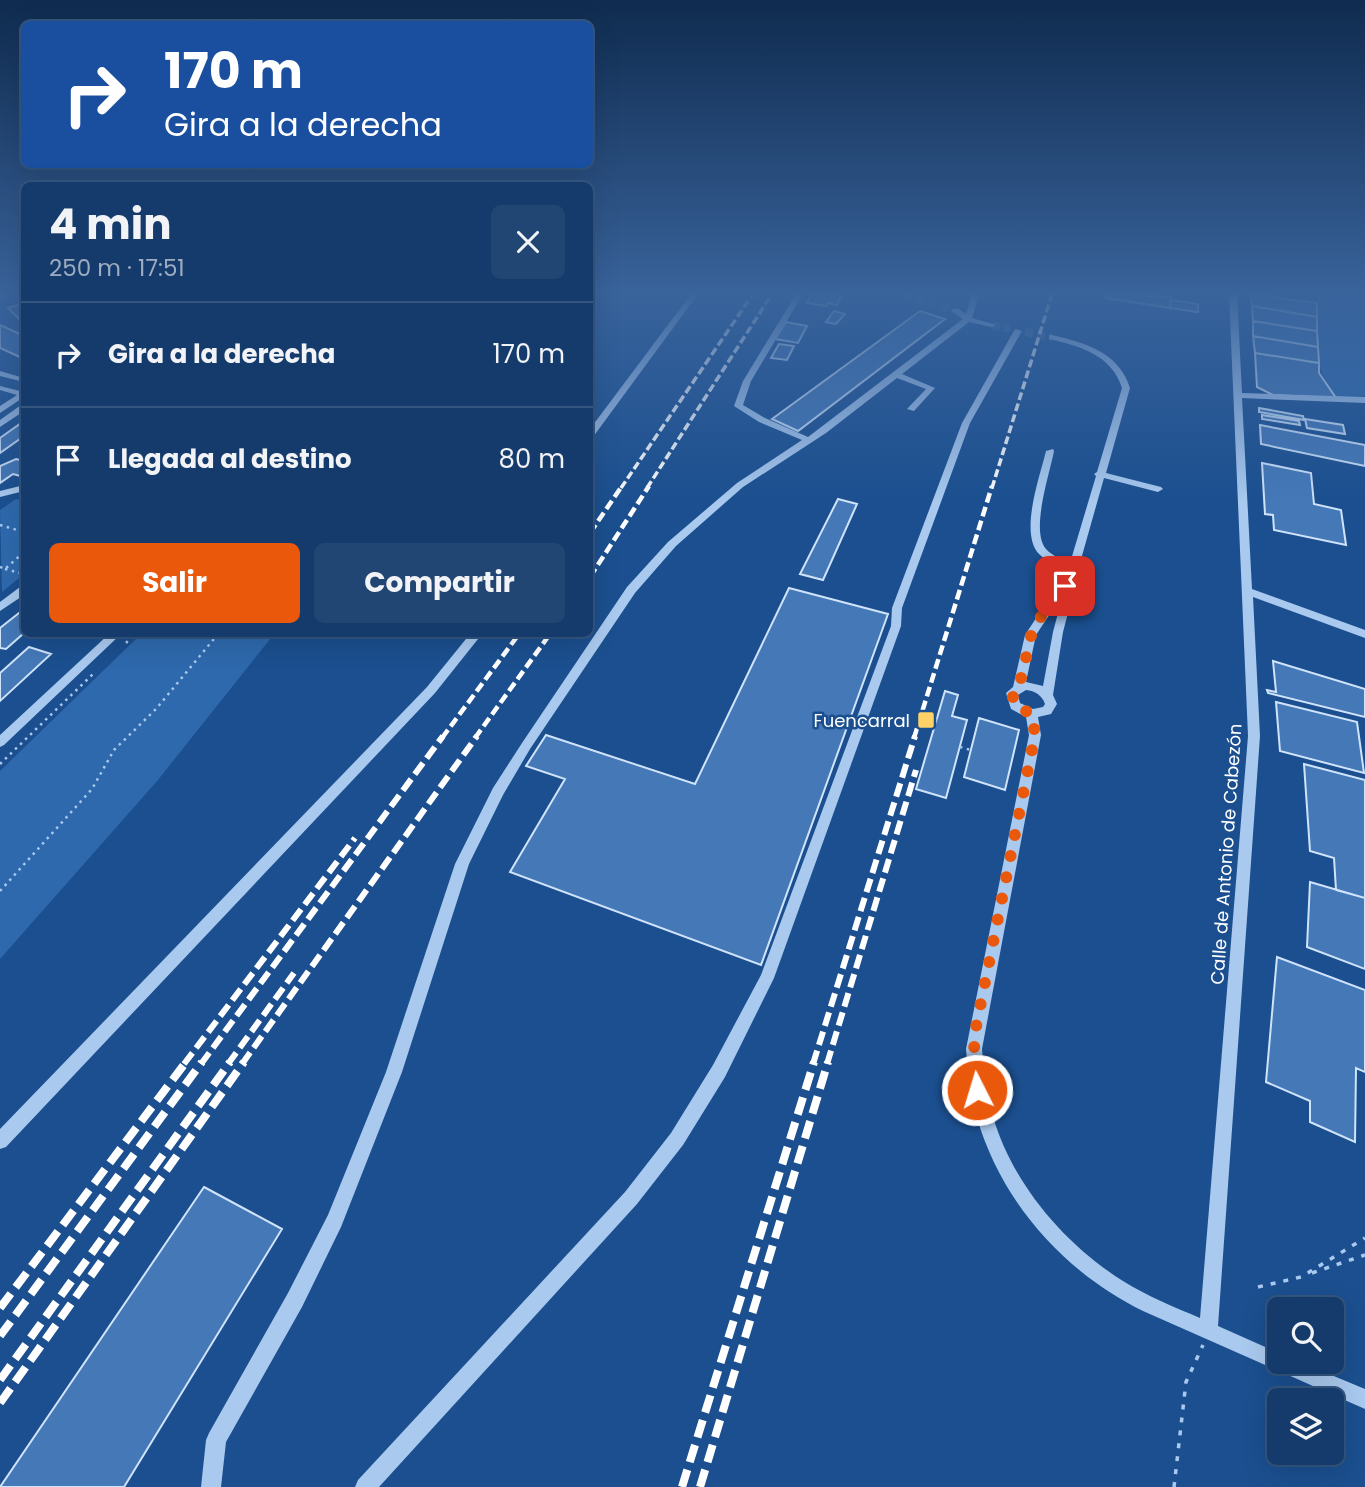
<!DOCTYPE html>
<html lang="es">
<head>
<meta charset="utf-8">
<style>
  body { margin:0; font-family:Poppins,sans-serif; background:#214673; color:#f1f3f6; height:100vh; display:flex; flex-direction:column; font-size:26px; white-space:nowrap }
  * { box-sizing:border-box; margin:0 }
  p { font-size:23px; color:#9dadc1 }
  .icon { flex:none; width:38px; height:38px; fill:none; stroke:currentColor; stroke-width:2; stroke-linecap:round; stroke-linejoin:round }
  .map { position:relative; flex:1; overflow:hidden }
  .sheet { position:absolute; left:21px; top:182px; width:572px; height:455px; display:flex; flex-direction:column; background:#143b6b; border-radius:10px; box-shadow:0 7px 28px #0002,0 0 0 2px #33557e }
  .sheet>* { flex:none }
  .guide { position:absolute; left:21px; top:21px; width:572px; height:147px; border-radius:10px; box-shadow:0 7px 28px #0002,0 0 0 2px #33557e; background:#1a4fa0; color:#fff; overflow:hidden }
  .buttons { position:absolute; left:1267px; top:1297px; display:grid; gap:14px }
  .buttons a { display:grid; place-items:center; width:77px; height:77px; border-radius:10px; background:#143b6b; box-shadow:0 7px 28px #0002,0 0 0 2px #33557e; font-size:35px }
  .pin { position:absolute; display:grid; place-items:center; width:60px; height:60px; color:#fff; margin:-30px; border-radius:14px; box-shadow:0 4px 10px #0006 }
  .me { position:absolute; width:77px; margin:-38px; rotate:355deg; stroke-linejoin:round; filter:drop-shadow(0 0 5px #0008) }
  .turn { display:flex; align-items:center; gap:24px; height:147px; padding:0 28px; font-size:32px }
  .turn .icon { width:91px; height:91px; stroke-width:2.5 }
  .turn b { display:block; font-size:49px; line-height:60px }
  .round { display:grid; place-items:center; flex:none; width:74px; height:74px; border-radius:10px; background:#214673 }
  .head { display:flex; align-items:center; justify-content:space-between; height:119px; padding:0 28px }
  h1 { font-size:42px; font-weight:700; line-height:52px }
  .cta { display:flex; gap:14px; margin-top:auto; padding:14px 28px }
  .cta a { flex:1; height:80px; border-radius:10px; background:#ea580c; color:#fff; font-size:28px; font-weight:700; line-height:80px; text-align:center }
  .cta a+a { background:#214673; color:#f1f3f6 }
  ul { padding:0; list-style:none }
  li { display:flex; align-items:center; gap:21px; height:105px; padding:0 28px; border-top:2px solid #33557e }
  li div { flex:1 }
  li b { display:block; font-size:26px }
  li em { font-style:normal }
  .map>svg:first-child { display:block }
  .green { fill:#2e69ad }
  .building { fill:#4478b7; stroke:#cfe3fa; stroke-width:2 }
  .lines { fill:none; stroke-linecap:round; stroke-linejoin:round }
  .minor-tunnel { stroke:#3d69a0; stroke-width:8; stroke-dasharray:8 4.5; stroke-linecap:butt }
  .path-far1 { stroke:#a9c9ee; stroke-width:2.5; stroke-dasharray:2.5 4.5; stroke-linecap:butt }
  .path { stroke:#a9c9ee; stroke-width:3.5; stroke-dasharray:5 8; stroke-linecap:butt }
  .minor { fill:#a9c9ee; fill-rule:evenodd }
  .rail-far3 { stroke:#fff; stroke-width:3.5; stroke-dasharray:8 3.5; stroke-linecap:butt }
  .rail-far2 { stroke:#fff; stroke-width:4.5; stroke-dasharray:10 4.5; stroke-linecap:butt }
  .rail-far1 { stroke:#fff; stroke-width:6; stroke-dasharray:14 6; stroke-linecap:butt }
  .rail { stroke:#fff; stroke-width:8; stroke-dasharray:18 8; stroke-linecap:butt }
  .route { stroke:#ea580c; stroke-width:12; stroke-dasharray:0 21.6 }
  .poi-dot { fill:#ffd166; stroke:#1b4f8f; stroke-width:2.5 }
  .labels { text-anchor:middle; dominant-baseline:central; stroke-width:5; stroke-linejoin:round; paint-order:stroke }
  .poi-label { font-size:18px; fill:#fff; stroke:#1b4f8f; text-anchor:end }
  .street-label { font-size:18px; fill:#fff; stroke:#1b4f8f }
</style>
</head>
<body>
<div class="map">
<svg width="1365" height="1487" viewBox="0 0 1365 1487">
  <rect width="100%" height="100%" fill="#1b4f8f"/>
  <path class="green" d="M1299,294H1365V396L1336,398C1312,368 1317,334 1317,297Z
    M16,499L24,501V574L2,592L0,510Z
    M141,634H274L158,780L0,959V771Z"/>
  <path class="building" d="M812,294H842L837,305L828,303L826,306L807,303Z
    M1107,294L1171,297L1170,308L1106,298Z
    M1251,294L1317,303V317L1252,306Z
    M1171,300L1198,304V312L1170,308Z
    M24,303V319L20,320L8,308Z
    M1252,306L1317,317V331L1253,321Z
    M834,311L845,314L836,324L826,322Z
    M920,311L945,319L798,431L772,419Z
    M1253,321L1317,331L1318,347L1253,336Z
    M786,322L807,326L798,343L775,339Z
    M0,325L24,336V359L0,348Z
    M1253,336L1318,347L1319,363L1255,353Z
    M779,344L794,346L787,360L771,358Z
    M1255,353L1319,363V373L1336,398L1273,395L1257,387Z
    M1259,408L1303,416L1304,420L1259,412Z
    M1262,415L1299,421L1300,425L1262,419Z
    M1305,419L1343,425L1345,434L1307,428Z
    M24,421V436L0,453V438Z
    M1260,425L1365,445V466L1261,444Z
    M16,459L24,461V477L13,474L0,483V466Z
    M1262,463L1311,473L1314,504L1341,510L1346,545L1274,530L1273,515L1265,514Z
    M838,499L857,504L823,580L800,574Z
    M789,588L888,614L761,965L510,872L565,779L526,766L546,735L695,784Z
    M24,609V633L6,649L0,648V628Z
    M29,647L51,654L0,701V673Z
    M1273,661L1365,689V717L1268,693L1267,690L1276,692Z
    M945,691L958,695L952,716L967,720L946,798L916,789Z
    M1276,702L1357,722L1364,773L1280,751Z
    M979,718L1019,730L1005,790L964,777Z
    M1304,764L1365,780V898L1336,890L1334,858L1310,851Z
    M1310,882L1365,898V969L1307,947Z
    M1277,957L1365,990V1072L1356,1068L1355,1142L1310,1122V1101L1266,1082Z
    M204,1187L282,1229L124,1487H0Z"/>
  <g class="lines">
    <path class="minor-tunnel" d="M905,295L954,310
      M992,325L1010,329
      M1025,332L1052,337"/>
    <path class="path-far1" d="M0,525L24,532
      M0,567L5,569L24,552
      M5,569L24,574
      M126,643L135,634
      M960,747L971,750
      M0,764L93,674
      M0,891L92,789L114,750L156,709L218,634"/>
    <path class="path" d="M1312,1273L1365,1255
      M1258,1287L1301,1277L1365,1238
      M1174,1487L1186,1382L1203,1345"/>
    <path class="minor" d="M0,294H7L0,298Z
      M691,294H698L593,437L590,438V429Z
      M796,294H803L751,381L743,405L765,418L808,437L963,319L950,310L957,308L966,314L972,294H979L972,318L996,325L992,327L969,322L902,374L935,388L914,411L907,409L926,389L897,378L826,433L743,487L676,546L635,593L530,749L503,795L469,864L402,1072L341,1227L302,1307L226,1442L221,1487H201L206,1440L209,1433L288,1293L328,1215L386,1072L455,864L493,788L522,743L627,587L668,542L737,483L802,440L759,422L734,406L743,381Z
      M901,294H908L909,295L905,297Z
      M1229,294H1237L1242,393L1365,397V403L1242,398L1252,589L1365,630V638L1253,597L1260,736L1218,1326L1279,1353V1362H1300L1365,1389V1409L1143,1311C1064,1272 1002,1203 977,1118C970,1095 968,1072 966,1049L1029,735L1026,717L1011,709L1006,693L1013,687L1025,635L1067,571C1058,565 1046,561 1039,554C1019,533 1040,476 1046,451L1053,449L1054,451C1050,473 1030,531 1046,549C1052,556 1062,559 1070,563L1096,476L1094,474L1097,472L1122,388C1112,355 1080,346 1049,339V335H1052C1085,343 1119,352 1130,388L1106,473L1161,487L1163,489L1158,492L1104,478L1078,570L1074,576L1077,579L1063,632L1053,695L1057,704L1051,714L1038,717L1041,735L982,1049C984,1072 987,1095 993,1117C1013,1184 1064,1244 1123,1281C1147,1296 1174,1307 1200,1318L1248,736ZM1063,594L1053,632L1043,686L1026,682L1036,635ZM1026,690C1035,691 1042,695 1045,704L1043,707L1033,709L1020,703L1018,695Z
      M1015,329L1022,331L970,423L902,608L901,626L774,978L725,1077L683,1145L637,1204L379,1487H355L358,1480L625,1192L671,1133L713,1065L761,975L891,626L892,608L962,423Z
      M0,371L24,378V382L0,376Z
      M0,386L24,392V397L0,413V406L17,395L0,390Z
      M21,405H24V411L0,427V420Z
      M24,485V491L0,497V491Z
      M20,587H24V595L0,611V602Z
      M109,634H121L4,745L0,747V735Z
      M470,634H482L435,693L6,1147L0,1149V1129L427,687Z"/>
    <path class="rail-far3" d="M621,488L753,294
      M647,488L772,294
      M992,488L1052,294"/>
    <path class="rail-far2" d="M590,533L622,486
      M590,577L649,486
      M442,738L519,634
      M475,738L550,634
      M914,738L992,486"/>
    <path class="rail-far1" d="M184,1064L355,838
      M201,1064L443,736
      M228,1064L294,973
      M242,1064L477,736
      M813,1064L915,736
      M827,1064L916,770"/>
    <path class="rail" d="M0,1308L186,1062
      M0,1336L202,1062
      M0,1380L230,1062
      M0,1403L244,1062
      M682,1487L814,1062
      M700,1487L828,1062"/>
  </g>
  <linearGradient id="sky" x2="0" y2="1"><stop stop-color="#0f2b4f"/><stop offset="0.58" stop-color="#39639b"/><stop offset="1" stop-color="#39639b" stop-opacity="0"/></linearGradient>
  <rect width="1365" height="503" fill="url(#sky)"/>
  <g class="lines">
    <path class="route" d="M977,1090L974,1049L976,1027L1035,735L1032,714L1015,706L1012,693C1027,676 1024,657 1031,636C1036,619 1054,601 1065,586"/>
  </g>
  <rect class="poi-dot" x="917" y="711" width="18" height="18" rx="3.5"/>
  <g class="labels">
    <g class="poi-label">
      <text x="910" y="720">Fuencarral</text>
    </g>
    <g class="street-label">
      <text transform="translate(1226 854) rotate(-86)">Calle de Antonio de Cabezón</text>
    </g>
  </g>
</svg>
<div class="buttons">
<a><svg class="icon" aria-label="search" viewBox="0 0 24 24"><circle cx="10" cy="10" r="6"/><path d="M15 15l6 6"/></svg></a>
<a><svg class="icon" aria-label="layers" viewBox="0 0 24 24"><path d="M12 4l9 5-9 5-9-5zM3 14l9 5 9-5"/></svg></a>
</div>
<div class="pin" style="left:1065px;top:586px;background:#d93025"><svg class="icon" aria-label="arrive" viewBox="0 0 24 24"><path d="M6 21V4h12l-3 4 3 4H6"/></svg></div>
<svg class="me" style="left:977px;top:1090px" viewBox="-20 -20 40 40"><circle r="17" fill="#ea580c" stroke="#fff" stroke-width="3"/><path d="M0-11L8 9 0 5-8 9z" fill="#fff"/></svg>
<div class="guide">
<div class="turn"><svg class="icon" aria-label="right" viewBox="0 0 24 24"><path d="M7 20v-9h11M14 6l5 5-5 5"/></svg><div><b>170 m</b>Gira a la derecha</div></div>
</div>
<section class="sheet">
<div class="head"><div><h1>4 min</h1><p>250 m · 17:51</p></div><a class="round"><svg class="icon" aria-label="close" viewBox="0 0 24 24"><path d="M6 6l12 12M18 6L6 18"/></svg></a></div>
<ul>
<li><svg class="icon" aria-label="right" viewBox="0 0 24 24"><path d="M7 20v-9h11M14 6l5 5-5 5"/></svg><div><b>Gira a la derecha</b></div><em>170 m</em></li>
<li><svg class="icon" aria-label="arrive" viewBox="0 0 24 24"><path d="M6 21V4h12l-3 4 3 4H6"/></svg><div><b>Llegada al destino</b></div><em>80 m</em></li>
</ul>
<div class="cta"><a>Salir</a><a>Compartir</a></div>
</section>
</div>
</body>
</html>
